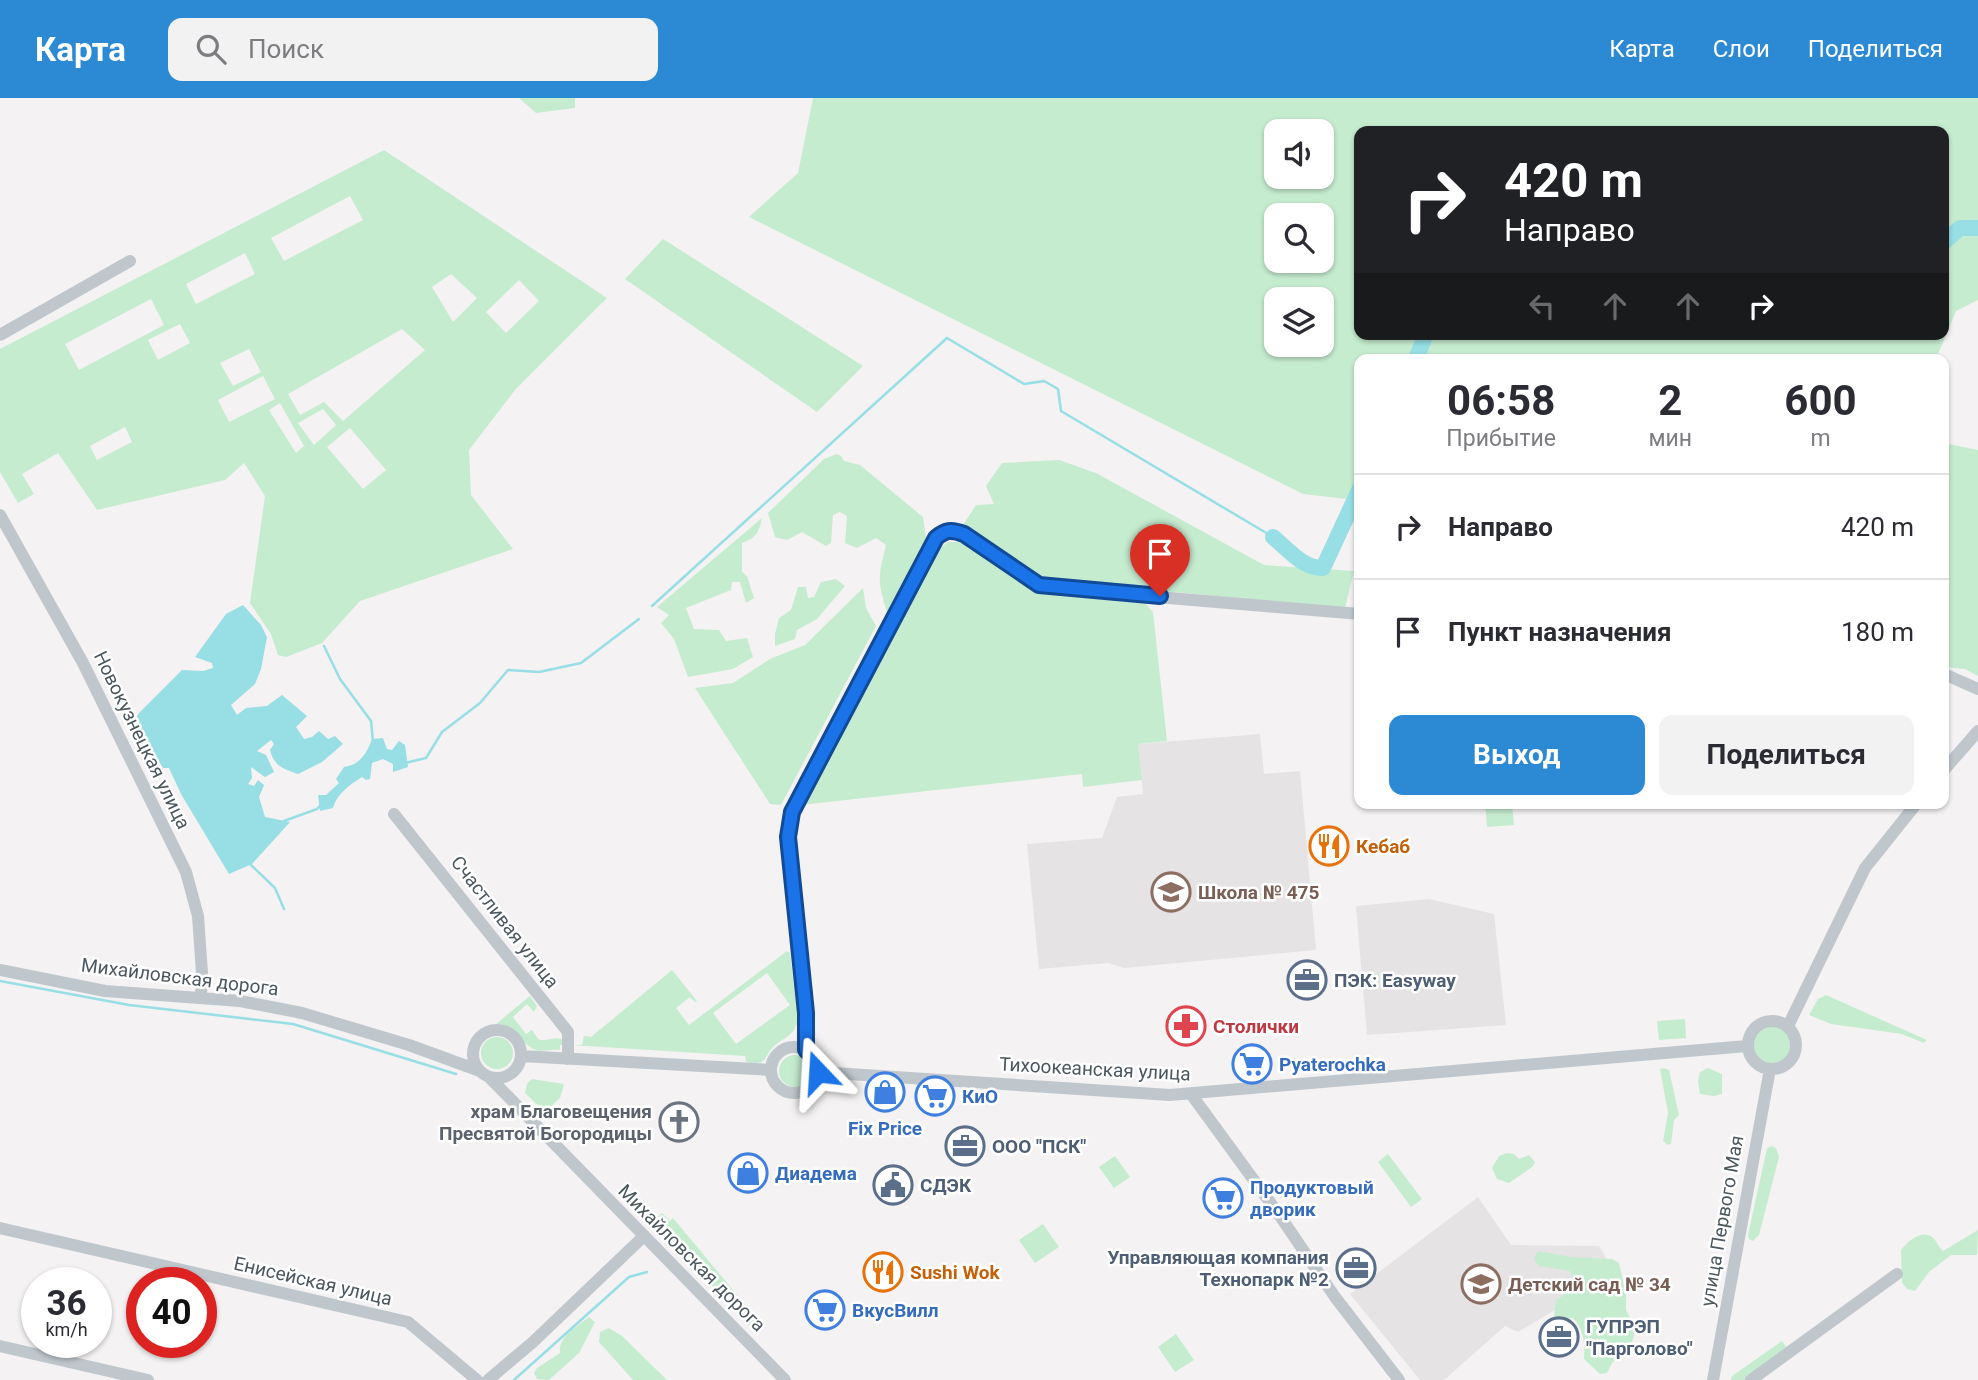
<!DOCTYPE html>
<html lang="ru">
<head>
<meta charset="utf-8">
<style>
  body { margin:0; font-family:Roboto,sans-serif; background:#f2f2f3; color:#2b2b33; height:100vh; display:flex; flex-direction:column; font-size:26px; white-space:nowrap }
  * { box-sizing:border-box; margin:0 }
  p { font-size:23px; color:#7c7c81 }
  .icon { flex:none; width:38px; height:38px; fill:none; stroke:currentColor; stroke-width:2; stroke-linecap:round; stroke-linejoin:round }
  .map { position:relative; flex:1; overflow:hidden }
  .details { position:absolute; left:1354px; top:256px; width:595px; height:455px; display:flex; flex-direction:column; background:#fff; border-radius:14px; box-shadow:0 2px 5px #0004 }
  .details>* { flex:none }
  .top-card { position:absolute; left:1354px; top:28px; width:595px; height:214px; border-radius:14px; box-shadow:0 2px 5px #0004; background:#202124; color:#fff; overflow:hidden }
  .fabs { position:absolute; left:1264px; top:21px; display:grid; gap:14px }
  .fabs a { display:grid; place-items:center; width:70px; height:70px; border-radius:14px; background:#fff; box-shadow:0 2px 5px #0004; font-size:35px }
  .speed { position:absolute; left:21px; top:1169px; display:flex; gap:14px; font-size:35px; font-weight:700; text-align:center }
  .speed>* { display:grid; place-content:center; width:91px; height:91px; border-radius:50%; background:#fff; box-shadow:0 2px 5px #0004; line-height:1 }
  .speed small { font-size:18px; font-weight:400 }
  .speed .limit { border:10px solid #d22; background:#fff; color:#111 }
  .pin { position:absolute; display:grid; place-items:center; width:60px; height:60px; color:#fff; margin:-72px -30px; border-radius:50% 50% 50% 0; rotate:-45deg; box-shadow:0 0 7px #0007 }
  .pin .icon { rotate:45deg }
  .me { position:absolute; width:77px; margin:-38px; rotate:340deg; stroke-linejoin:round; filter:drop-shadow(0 0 5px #0008) }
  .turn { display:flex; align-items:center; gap:24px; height:147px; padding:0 35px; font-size:32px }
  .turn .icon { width:91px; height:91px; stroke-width:2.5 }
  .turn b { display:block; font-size:49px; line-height:60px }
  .lanes { display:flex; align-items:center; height:66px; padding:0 35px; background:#0003; justify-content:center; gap:35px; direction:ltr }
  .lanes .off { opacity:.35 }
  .eta { display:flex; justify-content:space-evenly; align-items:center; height:119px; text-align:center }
  .eta b { font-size:42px; font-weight:700; line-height:49px }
  .primary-button { display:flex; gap:14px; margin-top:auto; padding:14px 35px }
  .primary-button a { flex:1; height:80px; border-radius:14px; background:#2c8ad4; color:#fff; font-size:28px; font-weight:700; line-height:80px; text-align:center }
  .primary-button a+a { background:#f2f2f3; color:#2b2b33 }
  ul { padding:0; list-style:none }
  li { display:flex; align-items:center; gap:21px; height:105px; padding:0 35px; border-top:2px solid #e1e1e2 }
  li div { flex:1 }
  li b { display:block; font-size:26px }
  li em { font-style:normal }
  header { display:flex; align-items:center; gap:42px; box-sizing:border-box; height:98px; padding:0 35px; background:#2c8ad4; color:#fff }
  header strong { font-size:33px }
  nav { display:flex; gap:38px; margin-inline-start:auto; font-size:24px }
  .search { width:490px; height:63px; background:#f2f2f3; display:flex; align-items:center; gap:18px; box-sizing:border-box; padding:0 24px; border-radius:14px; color:#7c7c81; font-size:26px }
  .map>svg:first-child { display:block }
  .education { fill:#e5e3e4 }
  .green { fill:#c6ecd0; fill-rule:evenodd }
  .water { fill:#97dee5 }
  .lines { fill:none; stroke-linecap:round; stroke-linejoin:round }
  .stream { stroke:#97dee5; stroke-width:2.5 }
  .river { stroke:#97dee5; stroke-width:16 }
  .minor { stroke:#bfc7cd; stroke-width:12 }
  .route-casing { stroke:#114b97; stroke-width:18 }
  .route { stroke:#1a73e8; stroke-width:12 }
  .labels { text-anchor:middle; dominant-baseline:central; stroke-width:5; stroke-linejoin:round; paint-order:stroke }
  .street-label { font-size:19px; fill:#4b575e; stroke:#fff }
  .food-label { font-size:19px; font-weight:bold; fill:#c56008; stroke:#fff; text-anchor:start }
  .education-label { font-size:19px; font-weight:bold; fill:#785e54; stroke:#fff; text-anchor:start }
  .service-label { font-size:19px; font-weight:bold; fill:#4e5e75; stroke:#fff; text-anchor:start }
  .health-label { font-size:19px; font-weight:bold; fill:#be3a42; stroke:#fff; text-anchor:start }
  .shop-label { font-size:19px; font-weight:bold; fill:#366cbe; stroke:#fff; text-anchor:start }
  .worship-label { font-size:19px; font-weight:bold; fill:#5b616d; stroke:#fff; text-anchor:end }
</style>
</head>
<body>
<header>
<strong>Карта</strong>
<div class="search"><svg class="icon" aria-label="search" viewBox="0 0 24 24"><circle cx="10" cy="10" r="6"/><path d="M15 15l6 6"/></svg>Поиск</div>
<nav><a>Карта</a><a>Слои</a><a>Поделиться</a></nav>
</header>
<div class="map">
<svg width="1978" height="1282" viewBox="0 0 1978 1282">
  <rect width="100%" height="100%" fill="#f4f2f2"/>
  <path class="education" d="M1260,636L1264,676L1300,673L1316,852L1124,870L1108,865L1039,871L1027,746L1102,740L1117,699L1143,696L1138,646Z
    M1429,801L1494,816L1506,927L1367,937L1356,808Z
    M1478,1099L1511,1147L1599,1148L1615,1176L1518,1234L1505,1228L1444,1282H1420L1350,1196Z"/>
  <path class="green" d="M519,0H575V10L536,15Z
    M813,0H1978V125H1957L1944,136V33H1360V236H1419L1408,261H1360V373L1347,401L1303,396L749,119L798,75ZM1276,33H1321V79H1276ZM1276,117H1321V163H1276ZM1276,201H1321V247H1276Z
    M384,52L607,200L515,292L469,352L471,397L513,451L360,503L322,545L286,559L278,557L271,536L250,505L265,398L244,365L225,382L97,412L58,355L22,376L34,396L18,405L0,374V251ZM350,98L363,122L284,163L271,140ZM245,155L255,176L196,206L186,186ZM451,176L477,200L453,224L432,189ZM519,182L539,203L506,235L486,214ZM151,201L164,227L79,272L65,246ZM180,226L190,245L158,262L148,242ZM402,231L425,252L343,323L324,304L300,317L288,296ZM249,251L261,274L233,288L220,265ZM263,278L275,301L229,324L218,302ZM280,305L304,348L296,355L269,312ZM323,311L336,327L314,347L298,325ZM125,329L132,344L97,362L90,348ZM350,330L386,372L363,391L327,349Z
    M1963,136H1978V202L1956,213L1936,261H1423L1433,236H1944V151Z
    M663,141L863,268L817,314L625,181Z
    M1944,345L1978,352V578L1965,571L1944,569Z
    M837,356L841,358L844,363L860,367L923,419L926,440L887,514C877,481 878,480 886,447L876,440L857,450L845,445L847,418L840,414L833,417L831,445L826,448L802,434L787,442L775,439L768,415L824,361Z
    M1059,362L1096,375L1264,467L1354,473L1345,510L1058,483L1041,479L963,427L976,407L994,406L986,388L1002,365Z
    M762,420C759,435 756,440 742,445V474L747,478L754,500L746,505L740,484H732L731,492L686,510L694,531L719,532L726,543L747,540L753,559L733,571L688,579L674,541L661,525L669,517L657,509Z
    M948,444H962L1035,494L1146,506L1153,514L1167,643L1138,646L1142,682L1083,689L1082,676L801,707L932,456Z
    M836,481L845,488L817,521L797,532L795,541L775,548V536L779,520L791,512L798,489H806L808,500L814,499L821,484Z
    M863,490L866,510L876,528L781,707L770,706L695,590L733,585L770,561L805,547Z
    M1485,705H1512L1514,727L1487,729Z
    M787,853L790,855L798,921C795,938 784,939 773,949C768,953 767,960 763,963C758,967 751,965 746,964L745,958L571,947H582L584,938L591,939L672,872L697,903L695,904L690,899L676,910L689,927ZM767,875L790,907L736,946L713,915Z
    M1826,897L1927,942L1924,945L1902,936L1831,926L1809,917L1818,901Z
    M530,898L537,908L534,914L527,906L513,919L526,936L532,932L538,941C547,945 555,937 563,942L565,947H560V952C550,951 541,955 533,951C518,943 515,926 496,926Z
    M1685,921L1686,940L1659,942L1657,923Z
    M1753 947a19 19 0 1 1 38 0a19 19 0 1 1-38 0Z
    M481 955a16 16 0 1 1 32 0a16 16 0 1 1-32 0Z
    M779 973a16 16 0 1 1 32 0a16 16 0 1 1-32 0Z
    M1664,970L1669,972L1679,1017L1674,1022L1671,1046L1668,1047L1663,1043L1668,1015L1660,971Z
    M1708,970L1722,976V996L1714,998L1700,996L1698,983L1700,974Z
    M532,981L564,986L560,1000L545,1014L525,995L527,986Z
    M1772,1048L1776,1050L1779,1059L1759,1137L1753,1143L1749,1141L1748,1137L1767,1050Z
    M1507,1055L1514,1056L1519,1061L1529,1057L1535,1064L1532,1069L1509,1085L1497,1081L1492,1070L1499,1058Z
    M1388,1056L1422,1101L1411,1109L1378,1064Z
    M1115,1058L1130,1079L1114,1090L1099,1069Z
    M662,1115L670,1123L673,1120L757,1221L748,1228L661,1132L665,1128L657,1120Z
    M1043,1126L1059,1149L1035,1165L1019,1142Z
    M1978,1132L1977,1157H1951L1929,1174L1915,1193L1907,1191L1902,1185L1901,1152C1907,1144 1921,1131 1932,1139C1937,1143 1938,1149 1943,1153Z
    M1538,1153L1571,1159L1612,1161L1619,1165L1626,1195V1212L1632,1223L1634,1237L1631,1249L1612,1265L1607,1275L1600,1276L1584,1261C1585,1246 1584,1231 1573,1220L1558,1221L1554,1218L1556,1202C1569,1195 1575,1187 1570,1173L1539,1168L1534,1161Z
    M589,1219L595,1224L579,1255L549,1282L537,1281L534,1275L537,1270L560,1255C558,1238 577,1229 589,1219Z
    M609,1230L622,1238L667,1282H633L599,1244L600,1234Z
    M1176,1236L1194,1262L1175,1274L1158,1249Z
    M1782,1243L1786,1249L1750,1282H1731L1732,1278Z"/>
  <path class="water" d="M243,507L261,527L267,539L261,571L255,586L231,607L237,617L246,610L267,608L282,597L307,618L296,629L304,641L312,639L319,633L328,641L335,638L343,646L322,664L298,676C283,671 274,668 270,652L274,646L271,642L257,653L266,657L274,674L265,679L251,669L252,680L248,686L254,688L258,682L264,687L259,699L265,719L290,724L252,766L229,776L181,696L169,670H163L134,623L139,615L182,572L203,573L213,570L212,565L195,559L226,516Z
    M383,640L387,651L392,652L399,643L405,647L408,669L393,674V666L383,661L372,665L370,681L366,682L362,679C350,687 337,695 333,710L320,713L318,697H326L339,685L336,681L344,669C360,667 367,655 372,641Z"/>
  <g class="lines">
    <path class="stream" d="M652,508L947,240L1024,286L1044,283L1058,291L1061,313L1273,439
      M324,548L340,581L371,623L373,643
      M405,665L426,660L442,634L480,605L508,572L539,574L581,565L639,521
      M284,723L317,711L322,706
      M251,767L275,790L284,811
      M0,883L129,907L293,926L456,976
      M514,1282L629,1179L647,1174"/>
    <path class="river" d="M1944,144L1960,130H1978
      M1416,261L1426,236
      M1273,439C1288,451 1302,470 1323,470L1360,390"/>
    <path class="minor" d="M0,237L130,163
      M0,417L83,565L186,774L198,818L202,875L201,900
      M1944,576L1978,591
      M1944,672L1978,633
      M394,716L568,934V961
      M0,872L105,893L240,903L302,915L409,947L480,973
      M1748 947a24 24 0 1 1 48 0a24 24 0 1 1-48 0Z
      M1788,928L1865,770L1917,705
      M473 956a24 24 0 1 1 48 0a24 24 0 1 1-48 0Z
      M771 972a23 23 0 1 1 46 0a23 23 0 1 1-46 0Z
      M806,952V914L788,739L792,714L936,440C945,432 951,431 964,436L1039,487L1086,493L1360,516
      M521,958L771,972
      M818,974L1170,997L1747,948
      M489,979L785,1282
      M1191,996L1280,1118L1335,1199L1399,1282
      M0,1130L408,1224L477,1282
      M0,1248L148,1282
      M488,1282L533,1244L644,1138
      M1713,1282L1770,971
      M1751,1282L1897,1176"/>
  </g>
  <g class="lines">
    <g class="route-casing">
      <path id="route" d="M818,974L815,961L806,952V915L788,739L792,714L936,440C945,432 951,431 964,436L1039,487L1160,498"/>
    </g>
    <use href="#route" class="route"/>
  </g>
  <defs>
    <g id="restaurant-ring" transform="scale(2.0125)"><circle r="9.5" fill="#fff" stroke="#e8710a" stroke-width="1.5"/><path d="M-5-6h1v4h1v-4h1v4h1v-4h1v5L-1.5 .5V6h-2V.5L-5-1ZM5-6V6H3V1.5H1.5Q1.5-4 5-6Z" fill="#e8710a"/></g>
    <g id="school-ring" transform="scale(2.0125)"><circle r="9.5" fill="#fff" stroke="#8d6e63" stroke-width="1.5"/><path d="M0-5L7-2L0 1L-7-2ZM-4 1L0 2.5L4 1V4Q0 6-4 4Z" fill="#8d6e63"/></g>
    <g id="office-ring" transform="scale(2.0125)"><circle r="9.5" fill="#fff" stroke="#5c6f8a" stroke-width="1.5"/><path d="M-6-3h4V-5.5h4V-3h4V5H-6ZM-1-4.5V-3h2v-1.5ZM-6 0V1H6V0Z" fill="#5c6f8a"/></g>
    <g id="pharmacy-ring" transform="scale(2.0125)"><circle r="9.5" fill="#fff" stroke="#e0444e" stroke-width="1.5"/><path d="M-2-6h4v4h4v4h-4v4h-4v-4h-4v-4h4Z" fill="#e0444e"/></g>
    <g id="supermarket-ring" transform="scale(2.0125)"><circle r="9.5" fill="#fff" stroke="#3f7fe0" stroke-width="1.5"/><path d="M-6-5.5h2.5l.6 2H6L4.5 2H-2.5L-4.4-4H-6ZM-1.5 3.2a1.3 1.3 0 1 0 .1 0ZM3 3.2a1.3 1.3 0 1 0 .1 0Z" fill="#3f7fe0"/></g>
    <g id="shop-ring" transform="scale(2.0125)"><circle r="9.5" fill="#fff" stroke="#3f7fe0" stroke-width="1.5"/><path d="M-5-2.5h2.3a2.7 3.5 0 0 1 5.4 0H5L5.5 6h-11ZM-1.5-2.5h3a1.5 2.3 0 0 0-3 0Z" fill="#3f7fe0"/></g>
    <g id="church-ring" transform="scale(2.0125)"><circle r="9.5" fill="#fff" stroke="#6b7280" stroke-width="1.5"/><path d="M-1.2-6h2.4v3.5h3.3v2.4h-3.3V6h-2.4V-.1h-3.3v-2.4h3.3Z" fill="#6b7280"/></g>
    <g id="civic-ring" transform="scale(2.0125)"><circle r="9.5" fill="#fff" stroke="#5c6f8a" stroke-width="1.5"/><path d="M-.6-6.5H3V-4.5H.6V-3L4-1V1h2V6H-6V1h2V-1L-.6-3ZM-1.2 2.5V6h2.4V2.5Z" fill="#5c6f8a"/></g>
  </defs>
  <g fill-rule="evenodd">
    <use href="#restaurant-ring" x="1329" y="748"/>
    <use href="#school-ring" x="1171" y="794"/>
    <use href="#office-ring" x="1307" y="882"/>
    <use href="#pharmacy-ring" x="1186" y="928"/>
    <use href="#supermarket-ring" x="1252" y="966"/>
    <use href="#shop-ring" x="885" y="994"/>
    <use href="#supermarket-ring" x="935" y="998"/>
    <use href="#church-ring" x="679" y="1024"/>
    <use href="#office-ring" x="965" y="1048"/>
    <use href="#shop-ring" x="748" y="1075"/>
    <use href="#civic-ring" x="893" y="1087"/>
    <use href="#supermarket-ring" x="1223" y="1100"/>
    <use href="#office-ring" x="1356" y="1170"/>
    <use href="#restaurant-ring" x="883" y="1174"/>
    <use href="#school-ring" x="1481" y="1186"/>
    <use href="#supermarket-ring" x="825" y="1212"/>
    <use href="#office-ring" x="1559" y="1239"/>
  </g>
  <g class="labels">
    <g class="street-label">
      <text transform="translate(142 642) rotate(64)">Новокузнецкая улица</text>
      <text transform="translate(505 824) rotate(52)">Счастливая улица</text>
      <text transform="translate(180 879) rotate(7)">Михайловская дорога</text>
      <text transform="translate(1095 971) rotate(3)">Тихоокеанская улица</text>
      <text transform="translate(1722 1123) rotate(-80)">улица Первого Мая</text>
      <text transform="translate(692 1160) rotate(45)">Михайловская дорога</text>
      <text transform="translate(313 1183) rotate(13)">Енисейская улица</text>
    </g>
    <g class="food-label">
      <text x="1356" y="748">Кебаб</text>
      <text x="910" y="1174">Sushi Wok</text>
    </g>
    <g class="education-label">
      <text x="1198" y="794">Школа № 475</text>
      <text x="1508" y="1186">Детский сад № 34</text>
    </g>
    <g class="service-label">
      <text x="1334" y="882">ПЭК: Easyway</text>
      <text x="992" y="1048">ООО "ПСК"</text>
      <text x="920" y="1087">СДЭК</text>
      <text x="1329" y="1159" text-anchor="end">Управляющая компания<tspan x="1329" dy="22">Технопарк №2</tspan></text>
      <text x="1586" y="1228">ГУПРЭП<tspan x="1586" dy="22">"Парголово"</tspan></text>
    </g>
    <g class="health-label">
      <text x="1213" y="928">Столички</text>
    </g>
    <g class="shop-label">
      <text x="1279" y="966">Pyaterochka</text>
      <text x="962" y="998">КиО</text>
      <text x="885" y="1030" text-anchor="middle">Fix Price</text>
      <text x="775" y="1075">Диадема</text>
      <text x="1250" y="1089">Продуктовый<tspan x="1250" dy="22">дворик</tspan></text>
      <text x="852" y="1212">ВкусВилл</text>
    </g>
    <g class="worship-label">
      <text x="652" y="1013">храм Благовещения<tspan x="652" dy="22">Пресвятой Богородицы</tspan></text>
    </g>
  </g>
</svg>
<div class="fabs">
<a><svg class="icon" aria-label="sound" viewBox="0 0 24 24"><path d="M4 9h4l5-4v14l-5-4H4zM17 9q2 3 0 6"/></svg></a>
<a><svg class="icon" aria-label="search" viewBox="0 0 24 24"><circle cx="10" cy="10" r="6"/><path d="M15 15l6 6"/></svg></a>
<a><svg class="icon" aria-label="layers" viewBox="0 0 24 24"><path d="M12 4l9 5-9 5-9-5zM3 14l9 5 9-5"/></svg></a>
</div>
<div class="speed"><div>36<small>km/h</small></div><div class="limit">40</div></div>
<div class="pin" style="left:1160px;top:498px;background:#d93025"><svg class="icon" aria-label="arrive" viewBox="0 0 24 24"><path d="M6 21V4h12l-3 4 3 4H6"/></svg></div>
<svg class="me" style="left:818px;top:974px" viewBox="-20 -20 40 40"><path d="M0-17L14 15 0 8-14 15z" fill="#1a73e8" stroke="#fff" stroke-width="4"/></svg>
<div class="top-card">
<div class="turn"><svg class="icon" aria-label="right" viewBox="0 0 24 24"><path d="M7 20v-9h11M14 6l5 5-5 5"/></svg><div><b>420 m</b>Направо</div></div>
<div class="lanes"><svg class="icon off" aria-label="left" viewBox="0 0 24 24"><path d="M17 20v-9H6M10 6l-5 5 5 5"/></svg><svg class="icon off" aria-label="ahead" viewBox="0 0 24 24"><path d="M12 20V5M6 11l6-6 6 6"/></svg><svg class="icon off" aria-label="ahead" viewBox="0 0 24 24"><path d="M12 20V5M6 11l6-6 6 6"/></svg><svg class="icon" aria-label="right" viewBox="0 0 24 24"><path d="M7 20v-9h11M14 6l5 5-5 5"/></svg></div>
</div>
<section class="details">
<div class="eta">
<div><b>06:58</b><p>Прибытие</p></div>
<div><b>2</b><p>мин</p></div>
<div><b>600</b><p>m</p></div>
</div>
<ul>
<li><svg class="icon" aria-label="right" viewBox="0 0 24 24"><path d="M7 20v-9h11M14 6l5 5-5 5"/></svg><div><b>Направо</b></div><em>420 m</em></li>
<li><svg class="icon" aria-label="arrive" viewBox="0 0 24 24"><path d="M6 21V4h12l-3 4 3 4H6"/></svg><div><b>Пункт назначения</b></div><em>180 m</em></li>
</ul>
<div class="primary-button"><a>Выход</a><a>Поделиться</a></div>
</section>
</div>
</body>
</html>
